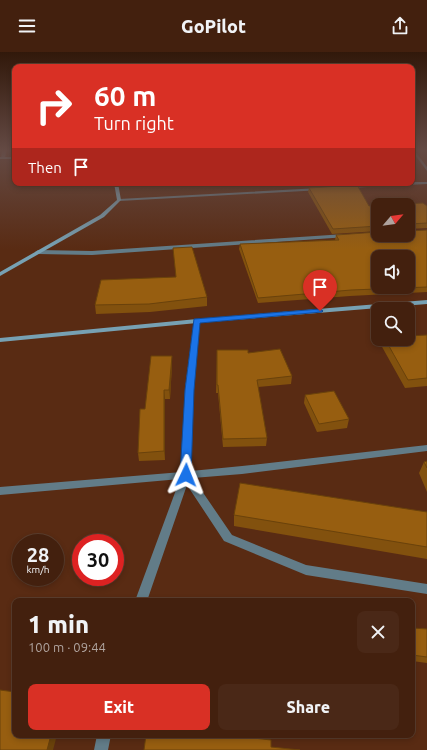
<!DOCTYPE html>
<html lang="en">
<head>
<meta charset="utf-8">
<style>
  body { margin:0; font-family:Ubuntu,sans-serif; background:#4a2817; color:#f1f3f6; height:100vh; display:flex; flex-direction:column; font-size:15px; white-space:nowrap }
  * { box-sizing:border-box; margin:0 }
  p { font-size:13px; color:#afa39e }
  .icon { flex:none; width:22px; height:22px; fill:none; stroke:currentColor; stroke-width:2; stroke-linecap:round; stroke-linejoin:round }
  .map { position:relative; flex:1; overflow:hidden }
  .sheet { position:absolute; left:12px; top:546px; width:403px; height:140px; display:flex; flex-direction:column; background:#43200e; border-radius:8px; box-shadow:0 2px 6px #0003,0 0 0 1px #5b3e2e }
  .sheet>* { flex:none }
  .guide { position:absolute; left:12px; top:12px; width:403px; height:122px; border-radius:8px; box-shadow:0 2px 6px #0003,0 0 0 1px #5b3e2e; background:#d93025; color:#fff; overflow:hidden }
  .needle { width:26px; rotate:61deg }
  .tools { position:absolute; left:371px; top:146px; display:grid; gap:8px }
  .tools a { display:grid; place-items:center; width:44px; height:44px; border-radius:8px; background:#43200e; box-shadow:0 2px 6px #0003,0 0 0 1px #5b3e2e; font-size:20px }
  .speed { position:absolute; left:12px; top:482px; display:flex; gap:8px; font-size:20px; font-weight:700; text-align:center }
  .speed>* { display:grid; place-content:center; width:52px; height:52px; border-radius:50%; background:#43200e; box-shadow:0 2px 6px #0003,0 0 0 1px #5b3e2e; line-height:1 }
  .speed small { font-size:10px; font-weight:400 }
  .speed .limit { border:6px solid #d22; background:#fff; color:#111 }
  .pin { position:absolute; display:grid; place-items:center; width:34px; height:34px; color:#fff; margin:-41px -17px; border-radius:50% 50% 50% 0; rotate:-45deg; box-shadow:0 0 4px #0007 }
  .pin .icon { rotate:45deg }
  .me { position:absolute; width:44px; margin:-22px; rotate:2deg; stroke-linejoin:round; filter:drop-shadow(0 0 3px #0008) }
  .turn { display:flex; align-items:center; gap:14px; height:84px; padding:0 16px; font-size:18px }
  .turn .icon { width:52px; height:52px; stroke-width:2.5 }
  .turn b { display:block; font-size:28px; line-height:34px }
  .then { display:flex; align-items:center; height:38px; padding:0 16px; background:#0003; gap:8px; font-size:15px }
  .round { display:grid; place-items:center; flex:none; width:42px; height:42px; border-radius:8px; background:#4a2817 }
  .headline { display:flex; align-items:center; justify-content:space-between; height:68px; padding:0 16px }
  h1 { font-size:24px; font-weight:800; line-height:30px }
  .action { display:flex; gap:8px; margin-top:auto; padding:8px 16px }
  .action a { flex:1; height:46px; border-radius:8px; background:#d93025; color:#fff; font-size:16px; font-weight:800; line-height:46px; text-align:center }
  .action a+a { background:#4a2817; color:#f1f3f6 }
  header { display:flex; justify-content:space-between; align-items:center; height:52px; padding:0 16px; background:#43200e; font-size:18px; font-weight:800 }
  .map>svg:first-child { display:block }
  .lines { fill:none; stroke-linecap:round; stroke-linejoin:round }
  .street { fill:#627c88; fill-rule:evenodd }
  .secondary { fill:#77a1b3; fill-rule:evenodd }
  .wall { fill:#82510e }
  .shaded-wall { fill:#6a420b }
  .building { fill:#975e10; stroke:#6a420b; fill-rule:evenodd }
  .route { fill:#1a73e8; stroke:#114b97 }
</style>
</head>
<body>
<header><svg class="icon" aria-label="menu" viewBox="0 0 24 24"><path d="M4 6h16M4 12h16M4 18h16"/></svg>GoPilot<svg class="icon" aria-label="share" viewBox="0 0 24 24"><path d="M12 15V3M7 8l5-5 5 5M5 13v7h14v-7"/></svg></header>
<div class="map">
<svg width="427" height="698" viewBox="0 0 427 698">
  <rect width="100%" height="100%" fill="#592b13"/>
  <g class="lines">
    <path class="street" d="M2,99H6L5,106L3,107L1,106Z
      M412,99H415L427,115V119Z
      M412,130H427V132L347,136L345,135L347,134Z
      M320,136H322V138L119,149L117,148L119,147Z
      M345,182L347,183V185L92,203L38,202L35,200L38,198L92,199Z
      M197,267L200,269L193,337L191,419L242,414L427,393V399L242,422L193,426L232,483L306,513L427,532V542L306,523L224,489L187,433L147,549H135L180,427L0,443V435L182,420L185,337L194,269Z
      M97,683H111L108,698H94Z"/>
    <path class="secondary" d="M0,105H15V107H0Z
      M114,131H118L121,148L104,165L0,224V220L100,163L117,148Z
      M427,248V252L197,271L0,290V286L197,267Z"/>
  </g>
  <path class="wall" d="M303,131H353V133L306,135Z
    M309,136L369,154H378V179L332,182L308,140Z
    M408,153L427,154V176L408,177Z
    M427,178V240L350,244L258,251L239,197L240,192L335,188L336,183Z
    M207,245V254L150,260L96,262L95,253Z
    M427,283V334L405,336L381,293L383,287H408Z
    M217,298L292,324L291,332L258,335L267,386L266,394L223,395L218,341H216Z
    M172,313L170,347H165V408L139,409L138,401L145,357Z
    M305,343L349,367L347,376L317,380L304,351Z
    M427,409V440L419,421L424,410Z
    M427,460V507L234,474V463Z
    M412,576L427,577V611L412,609Z"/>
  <path class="shaded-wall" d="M172,304V313L170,347L169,338Z
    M164,338L165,347V408L164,399Z
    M51,683H57L53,698H47Z"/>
  <path class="building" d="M357,133L369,154H378V174L333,177L309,136Z
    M423,151L427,154V171L409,172L408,177V153H390Z
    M408,177L409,179L427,178V235L351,238L258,246L240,192L339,188L336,183L378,180V183H408ZM378,205H408V235H378Z
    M192,195L207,245L149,252L95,253L101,228L176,225L173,196Z
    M427,283V326L408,328L385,287H408V284Z
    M280,297L292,324L257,328L267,386L223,387L218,333H217V298H248V301Z
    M151,304H172L169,338H164V399L138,401L140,357H145Z
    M334,339L349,367L319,372L305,343Z
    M427,409V416L424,410Z
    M240,431L427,460V495L234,463Z
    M412,576L427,577V605L412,603Z
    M0,638L15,640V683H51L47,698H0Z
    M146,683H227L271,688V695L300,698H144Z"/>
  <linearGradient id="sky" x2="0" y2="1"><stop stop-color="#31180a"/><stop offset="0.5" stop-color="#644a44"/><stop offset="1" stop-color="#644a44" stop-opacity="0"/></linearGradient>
  <rect width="427" height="197" fill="url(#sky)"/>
  <path class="route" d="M320,257L323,259L322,260L200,271L194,338L191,423L189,426L186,427L182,426L180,423L185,338L194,267Z"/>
</svg>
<div class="tools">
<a><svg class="needle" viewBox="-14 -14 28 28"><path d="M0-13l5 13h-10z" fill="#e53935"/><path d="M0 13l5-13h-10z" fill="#afa39e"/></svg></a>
<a><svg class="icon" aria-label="sound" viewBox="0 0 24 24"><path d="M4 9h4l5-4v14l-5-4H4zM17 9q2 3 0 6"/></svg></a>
<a><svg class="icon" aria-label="search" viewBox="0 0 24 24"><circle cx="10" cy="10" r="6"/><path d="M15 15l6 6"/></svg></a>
</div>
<div class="speed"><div>28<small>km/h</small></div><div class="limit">30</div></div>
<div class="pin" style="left:320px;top:259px;background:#d93025"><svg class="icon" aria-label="arrive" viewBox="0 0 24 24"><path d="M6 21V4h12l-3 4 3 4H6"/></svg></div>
<svg class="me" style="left:186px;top:423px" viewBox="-20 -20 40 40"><path d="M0-17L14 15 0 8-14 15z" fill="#1a73e8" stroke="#fff" stroke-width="4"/></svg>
<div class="guide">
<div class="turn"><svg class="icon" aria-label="right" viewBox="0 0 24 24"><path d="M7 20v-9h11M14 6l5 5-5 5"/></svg><div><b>60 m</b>Turn right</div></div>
<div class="then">Then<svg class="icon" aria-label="arrive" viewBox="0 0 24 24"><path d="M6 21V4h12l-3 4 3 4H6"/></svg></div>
</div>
<section class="sheet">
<div class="headline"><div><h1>1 min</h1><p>100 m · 09:44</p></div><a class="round"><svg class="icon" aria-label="close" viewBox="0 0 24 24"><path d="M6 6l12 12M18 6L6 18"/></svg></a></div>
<div class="action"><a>Exit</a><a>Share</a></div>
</section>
</div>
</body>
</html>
